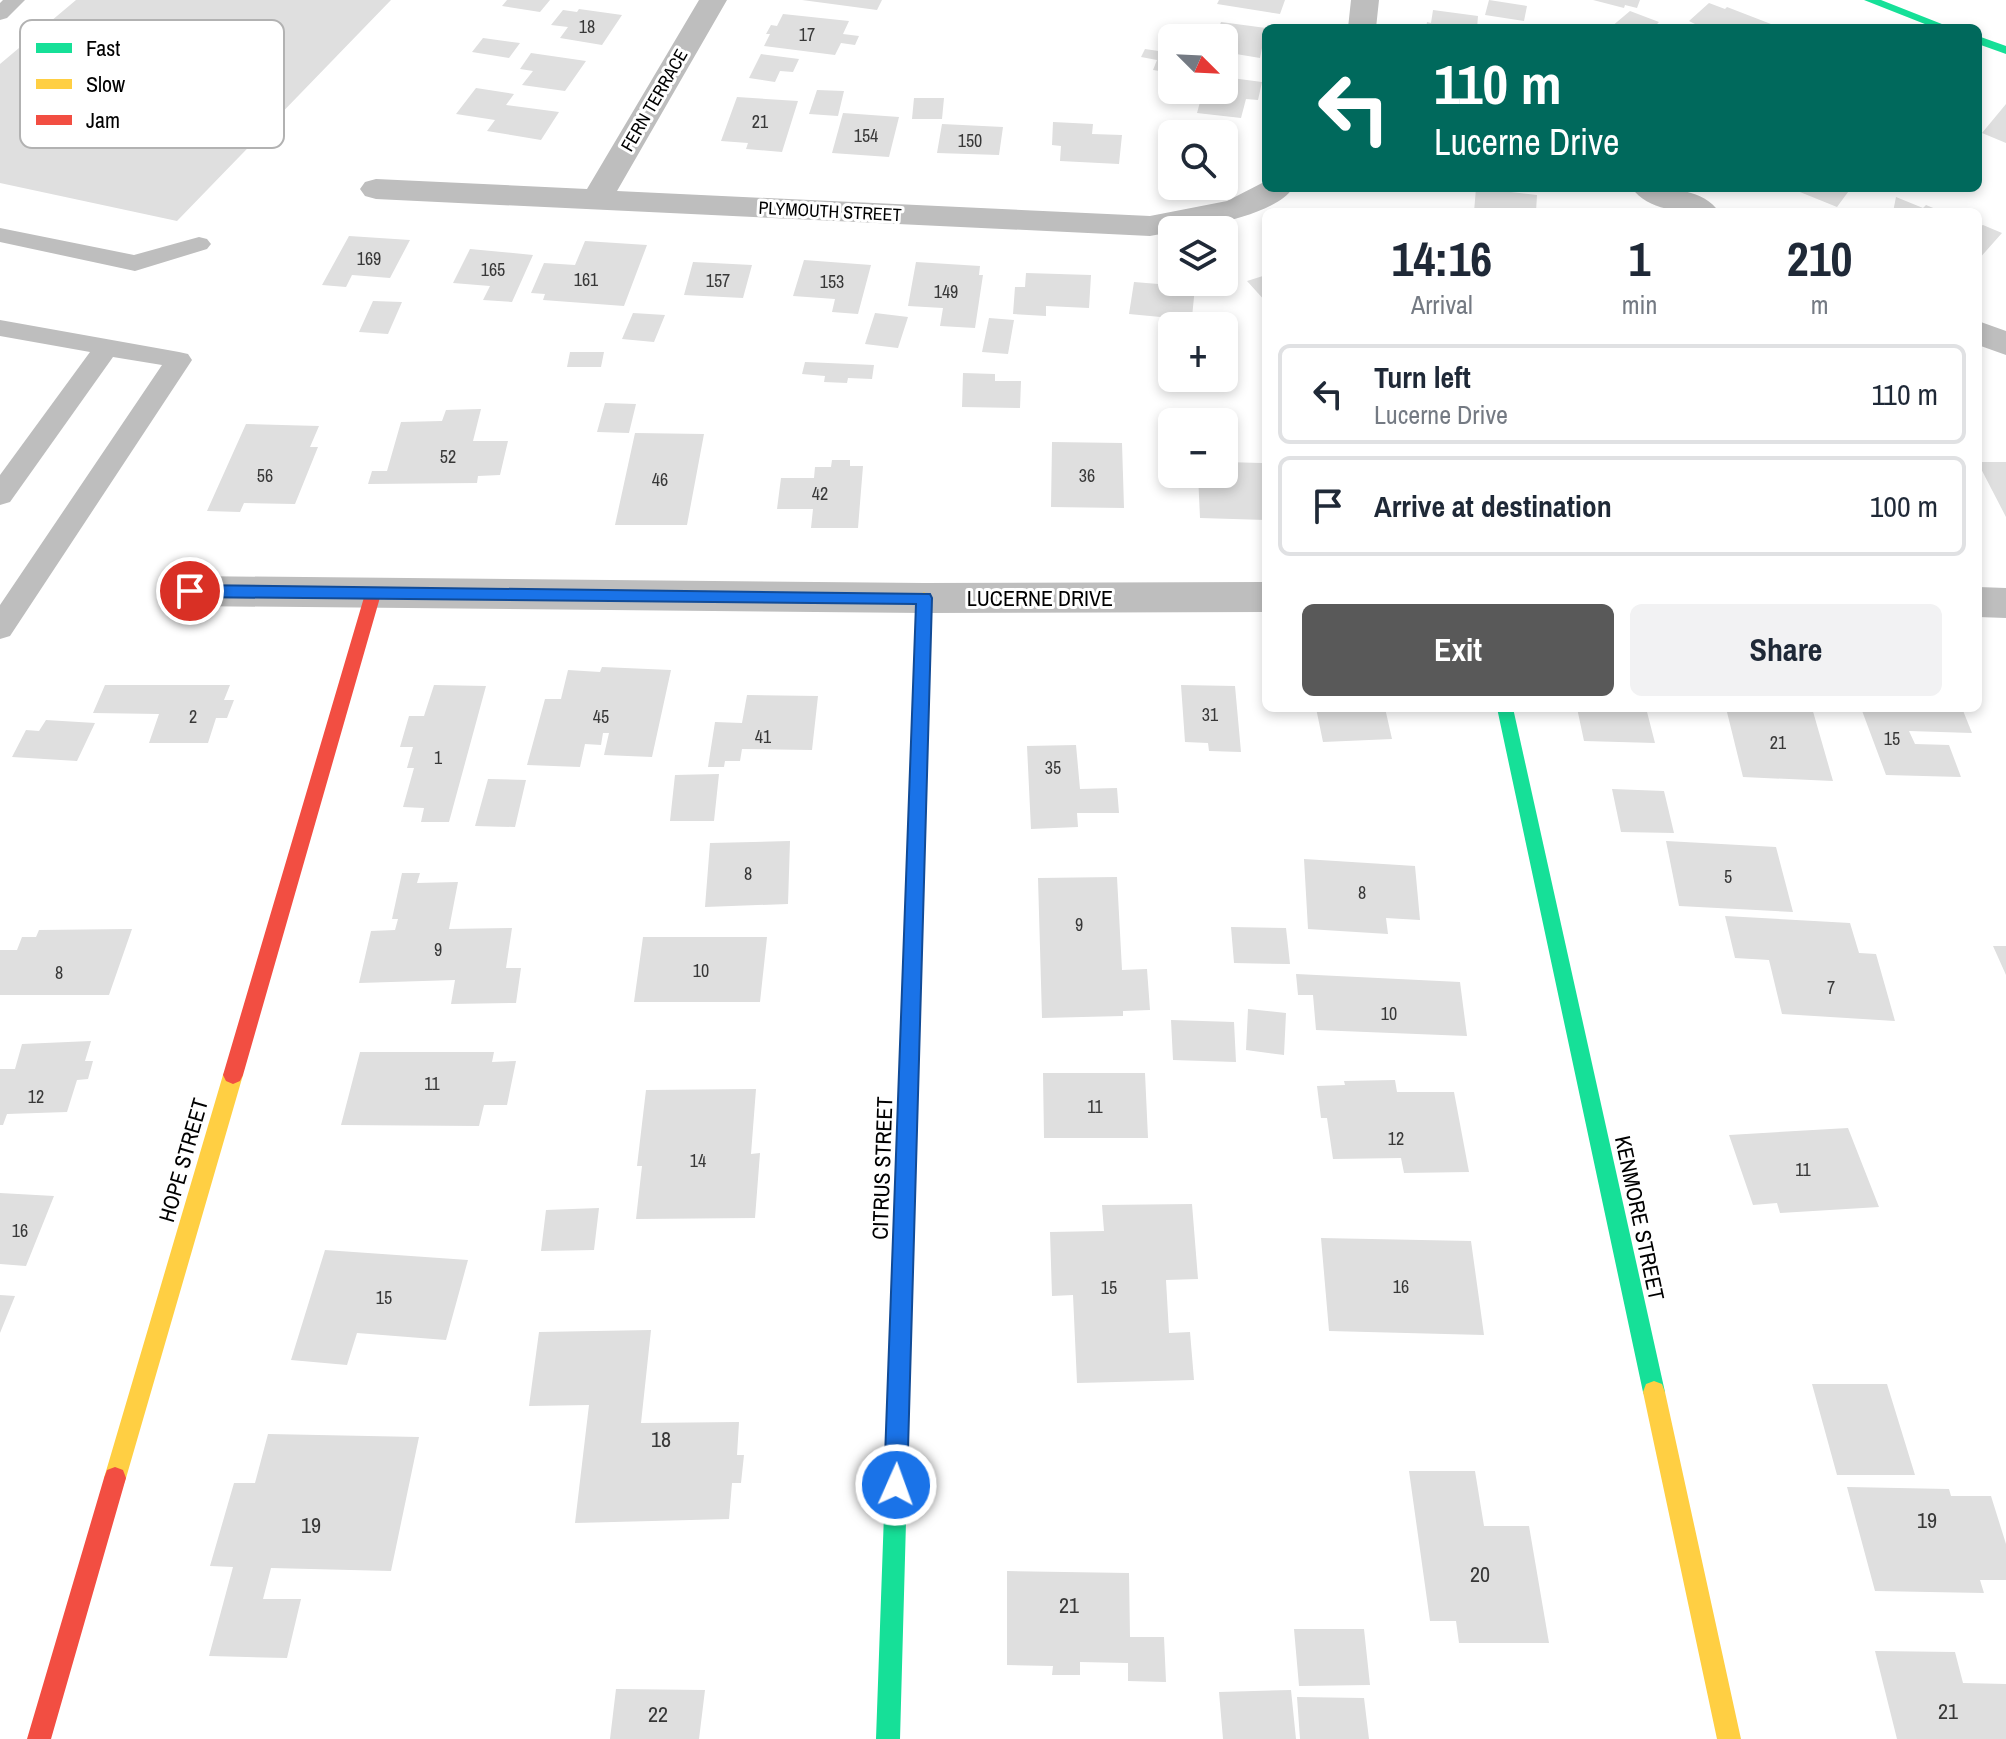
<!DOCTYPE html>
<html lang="en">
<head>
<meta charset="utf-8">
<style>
  body { margin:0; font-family:"Archivo Narrow",sans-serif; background:#f2f2f3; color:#1f2937; height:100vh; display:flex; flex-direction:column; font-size:30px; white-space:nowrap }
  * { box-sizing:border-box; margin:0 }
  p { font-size:26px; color:#747a83 }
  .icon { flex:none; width:44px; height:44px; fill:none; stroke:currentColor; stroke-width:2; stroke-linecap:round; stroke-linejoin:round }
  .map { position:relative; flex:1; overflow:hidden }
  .sheet { position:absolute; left:1262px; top:208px; width:720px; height:504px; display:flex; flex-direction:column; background:#fff; border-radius:12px; box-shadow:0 4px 12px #0003 }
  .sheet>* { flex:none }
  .banner { position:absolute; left:1262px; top:24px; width:720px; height:168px; border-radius:12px; box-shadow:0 4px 12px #0003; background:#00695c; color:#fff; overflow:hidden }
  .needle { width:52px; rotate:114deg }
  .controls { position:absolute; left:1158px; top:24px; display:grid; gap:16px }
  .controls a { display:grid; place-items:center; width:80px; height:80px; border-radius:12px; background:#fff; box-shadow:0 4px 12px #0003; font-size:40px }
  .pin { position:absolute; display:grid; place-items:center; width:68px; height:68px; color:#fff; margin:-34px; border:4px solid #fff; border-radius:50%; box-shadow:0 2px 8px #0007 }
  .me { position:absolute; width:88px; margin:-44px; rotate:2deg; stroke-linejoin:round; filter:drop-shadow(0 0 6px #0008) }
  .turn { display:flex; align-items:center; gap:28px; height:168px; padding:0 40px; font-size:36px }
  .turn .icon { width:104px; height:104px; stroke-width:2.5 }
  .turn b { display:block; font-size:56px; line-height:68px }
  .eta { display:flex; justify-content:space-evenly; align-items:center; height:136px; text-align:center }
  .eta b { font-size:48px; font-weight:700; line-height:56px }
  .primary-button { display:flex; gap:16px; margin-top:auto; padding:16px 40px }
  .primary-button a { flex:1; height:92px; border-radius:12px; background:#595959; color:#fff; font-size:32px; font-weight:700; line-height:92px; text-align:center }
  .primary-button a+a { background:#f2f2f3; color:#1f2937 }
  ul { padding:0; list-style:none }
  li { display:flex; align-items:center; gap:24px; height:100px; margin:0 16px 12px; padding:0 24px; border:4px solid #e0e1e3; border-radius:12px }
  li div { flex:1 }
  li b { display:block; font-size:30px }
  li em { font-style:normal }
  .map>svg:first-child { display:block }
  .building { fill:#dfdfdf }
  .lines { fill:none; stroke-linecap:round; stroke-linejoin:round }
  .lane { fill:#bebebe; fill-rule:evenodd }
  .street { fill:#bebebe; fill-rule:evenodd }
  .fast { fill:#16e098; fill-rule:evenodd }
  .slow { fill:#ffcf43; fill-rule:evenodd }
  .jam { fill:#f24e42; fill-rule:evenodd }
  .route { fill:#1a73e8; stroke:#114b97; stroke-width:2 }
  .labels { text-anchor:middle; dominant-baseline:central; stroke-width:6; stroke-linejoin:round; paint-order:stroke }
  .number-label { font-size:18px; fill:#383838 }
  .far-street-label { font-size:18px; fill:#000; stroke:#fff }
  .street-label { font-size:22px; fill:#000; stroke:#fff }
  .near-number-label { font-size:22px; fill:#383838 }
  .key { fill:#fff; stroke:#b2b2b2; stroke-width:2 }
  .key-label { font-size:22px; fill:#000 }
</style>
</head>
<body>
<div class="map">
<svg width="2006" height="1739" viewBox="0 0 2006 1739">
  <rect width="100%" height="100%" fill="#fff"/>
  <path class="building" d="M76,0H391L177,221L0,183V64Z
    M507,0H550L540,12L502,6Z
    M802,0H882L877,10Z
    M1219,0H1285L1280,14L1217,4Z
    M1489,0L1527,6L1524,21L1485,15Z
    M1593,0H1640L1637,8L1625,5L1624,8Z
    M1709,3L1725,9L1727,7L1771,24L1767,28H1703L1689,21Z
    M579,9L622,15L602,45L560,38L568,27L551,25L563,10L577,12Z
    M1433,10L1478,16L1477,28H1426L1427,22L1431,23Z
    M1630,11L1659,22L1653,28L1611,27Z
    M783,14L849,21L843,34L859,36L855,45L841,43L835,55L764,46L770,34H766L771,25L777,26Z
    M1221,22L1266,28L1260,58L1224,52V38L1217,33Z
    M483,38L520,43L509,58L472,52Z
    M1145,49L1172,53V73L1153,70L1157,60L1141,57Z
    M531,53L586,61L565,91L522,85L533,71L520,69Z
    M761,54L799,59L793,72L780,71L775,82L749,78Z
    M1224,77L1262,82L1258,100L1246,99L1241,118L1197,113L1200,102L1195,101L1197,96L1188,95L1189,90H1224Z
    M476,88L514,94L506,105L559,112L541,140L487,131L495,120L456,114Z
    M817,90L844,91L838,116L809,114Z
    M737,97L798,101L782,152L746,149L748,143L721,141Z
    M914,98H944L942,119H912Z
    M2006,104V143L1982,133Z
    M843,113L899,117L889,157L832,153Z
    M1053,122L1093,124L1092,134L1122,135L1119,164L1060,161L1061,146L1052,145Z
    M942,124L1003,127L999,155L937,153Z
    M1476,188L1537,195L1536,212H1474Z
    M1790,188H1851L1837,207Z
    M1896,197L1923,208L1926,205L1943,212H1893Z
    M1983,225L2002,233L1978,260V227Z
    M349,236L410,240L390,278L352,275L346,287L322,285Z
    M585,241L647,245L624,306L543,300L545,294L531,293L544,263L575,265Z
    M470,249L533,255L512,302L483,300L490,286L453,283Z
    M804,260L871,265L858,314L832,312L835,299L793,296Z
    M693,262L752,265L743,298L684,295Z
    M916,262L980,266L979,275H983L975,328L940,326L943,308L908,306Z
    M1026,273L1091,275L1089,308L1046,306V316L1013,314L1015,287H1025Z
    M1266,275V302L1247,281Z
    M1134,282L1195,287L1192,317L1198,318V326H1172V336H1169L1171,318L1129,314Z
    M373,301L402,302L388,334L359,332Z
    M633,313L665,315L654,342L622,339Z
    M875,313L908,317L898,348L865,344Z
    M989,318L1014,320L1008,354L982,352Z
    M570,352H604L601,367H567Z
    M805,362L874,365L872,379L848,378L847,383L824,382L825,376L802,374Z
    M963,373L995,374V381H1021L1020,408L962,407Z
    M605,403L636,404L629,433L597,432Z
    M481,409L473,441H508L500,475L478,476L477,483L368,484L372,471H387L401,422L442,421L446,410Z
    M246,424L319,426L310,447H318L295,504L244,503L240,512L207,511Z
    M635,433L704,434L687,525H615Z
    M1052,442L1122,443L1124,508L1051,507Z
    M832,460H850V466H863L858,528H811L813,509H777L781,478H814L815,467H831Z
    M1224,462L1262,463L1266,520L1200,518L1198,474H1224Z
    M1978,462H2006V517L1978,463Z
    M602,667L671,670L652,757L604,755L609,733H603L601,745L585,744L580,767L527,765L545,699H561L568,670L600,672Z
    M105,685H230L224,700H234L227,718H216L208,743H149L159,714L93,713Z
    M434,685L486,686L449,822H421L424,808L403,807L414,768H407L413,747H400L409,716H424Z
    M1181,685L1235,686L1241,752L1209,751L1208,743L1185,742Z
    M747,695L818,696L812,750L742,749L740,761H725L724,767H708L715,722L742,723Z
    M1316,708H1385L1392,739L1323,742Z
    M1577,708H1646L1655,743L1584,741Z
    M1726,708H1812L1833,781L1743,777Z
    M1861,708H1962L1972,733L1909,731L1915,744L1949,745L1961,777L1886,775Z
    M46,720L95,723L77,761L12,757L26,730L39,731Z
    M1076,745L1080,789L1117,788L1119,813H1077L1078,827L1031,829L1027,746Z
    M719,774L714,821H670L675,775Z
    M488,779L526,780L515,827L475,826Z
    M1612,789L1664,791L1674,833L1621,832Z
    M790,841L788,904L705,907L710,843Z
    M1666,841L1776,847L1793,912L1679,906Z
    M1304,859L1415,866L1420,920L1386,918L1388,934L1308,929Z
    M402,873H420L417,883L458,882L449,929L512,928L506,968H521L516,1003L451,1004L455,980L359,983L371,931L395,930L398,919H392Z
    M1117,877L1122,970L1147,969L1150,1010L1123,1011V1016L1042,1018L1038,878Z
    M1725,916L1850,923L1859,953L1876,954L1895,1021L1782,1014L1769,960L1735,958Z
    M1231,927L1286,928L1290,964L1234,963Z
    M132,929L109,995H0V950H17L22,937H36L39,930Z
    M643,937H767L760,1002H634Z
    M1993,946H2006V975Z
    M1296,974L1460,982L1467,1036L1316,1030L1313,995H1298Z
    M1248,1009L1286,1013L1284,1055L1246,1050Z
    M1171,1020L1234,1022L1236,1062L1173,1060Z
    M91,1041L85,1061H93L88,1079L77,1080L67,1112L7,1114L3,1125H0V1069H15L22,1044Z
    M360,1052H494L492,1062L516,1061L507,1105H484L479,1126L341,1125Z
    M1043,1073H1145L1148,1138H1044Z
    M1395,1080L1397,1092H1454L1469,1172L1404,1173L1401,1158L1333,1159L1327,1118H1321L1317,1086L1345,1085L1344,1081Z
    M756,1089L751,1154L760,1153L755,1218L636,1219L642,1166H637L646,1090Z
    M1848,1128L1879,1207L1780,1213L1777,1203L1753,1205L1729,1135Z
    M0,1193L54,1196L26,1266L0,1264Z
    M1192,1204L1198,1279L1166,1280L1169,1333L1190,1332L1194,1380L1077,1383L1073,1295L1052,1296L1050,1232L1104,1231L1102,1205Z
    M599,1208L594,1250L541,1251L546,1210Z
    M1321,1238L1471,1241L1484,1335L1329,1331Z
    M325,1250L468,1260L446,1340L357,1333L347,1365L291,1360Z
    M0,1295L15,1296L0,1333Z
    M651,1330L641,1423L739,1422L737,1455H744L741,1483H732L729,1519L575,1523L589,1405L529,1406L539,1332Z
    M1812,1384H1887L1915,1475H1837Z
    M268,1434L419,1437L391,1571L271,1568L263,1599H301L287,1658L209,1656L233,1567L210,1566L234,1483H255Z
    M1409,1471H1475L1484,1526H1529L1549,1643H1459L1456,1621H1430Z
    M1847,1487L1949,1489L1951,1496H1991L2006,1544V1580H1980L1984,1593L1875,1591Z
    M1007,1571L1129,1573L1130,1637H1164L1166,1682L1128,1681V1663L1080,1662V1675H1052L1053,1666L1007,1665Z
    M1294,1629H1364L1370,1685L1299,1686Z
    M1875,1651L1955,1652L1963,1683L2006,1684V1739H1897Z
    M616,1689L705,1690L699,1739H610Z
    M1291,1690L1296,1739H1223L1219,1692Z
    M1297,1697L1364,1698L1369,1739H1300Z"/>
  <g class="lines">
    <path class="lane" d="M3,0H25L7,18L0,20V3Z
      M0,228L134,255L199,237L207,239L211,244L207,249L135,271L0,242Z
      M0,320L179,352L188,354L192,360L10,636L0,639V605L162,365L113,357L10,502L0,505V475L90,352L0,336Z"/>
    <path class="street" d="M699,0H727L617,191L1150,216L1227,201L1266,181V188H1293C1272,219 1184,229 1150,236L376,199L365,196L360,189L365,182L376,179L587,189Z
      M1351,0H1379L1376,28H1348Z
      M1632,188C1660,188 1702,186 1719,212C1692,212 1650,214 1632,188Z
      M1978,321L2006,331V355L1978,345Z
      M190,576L924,583L1266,582V612L924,613L190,606L176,601L171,591L176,581Z
      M1978,587L2006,588V618L1978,617Z"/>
    <path class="fast" d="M1864,0H1881L1952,28H1935Z
      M1978,36L2006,46V54L1978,44Z
      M1497,708H1513L1665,1392L1662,1400L1654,1403L1646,1400L1643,1392Z
      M912,971L919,973L921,979L900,1739H876L903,979L905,973Z"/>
    <path class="slow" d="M924,592L932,598L921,979L919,985L912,987L905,985L903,979L916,598Z
      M233,1066L240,1069L243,1075L126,1478L123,1486L115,1489L107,1486L104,1478L223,1075L226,1069Z
      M1654,1381L1662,1384L1665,1392L1741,1739H1717L1643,1392L1646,1384Z"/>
    <path class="jam" d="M373,588L381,594L243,1075L240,1081L233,1084L226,1081L223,1075L365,594Z
      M115,1467L123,1470L126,1478L51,1739H27L104,1478L107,1470Z"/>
  </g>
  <path class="route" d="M190,585L930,594L932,598L907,1485L904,1493L896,1497L888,1493L884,1485L916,604L190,597L182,591Z"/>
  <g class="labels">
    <g class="number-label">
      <text x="587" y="26">18</text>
      <text x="807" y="34">17</text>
      <text x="760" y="121">21</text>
      <text x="866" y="135">154</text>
      <text x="970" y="140">150</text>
      <text x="369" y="258">169</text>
      <text x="493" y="269">165</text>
      <text x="586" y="279">161</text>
      <text x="718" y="280">157</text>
      <text x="832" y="281">153</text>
      <text x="946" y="291">149</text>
      <text x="448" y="456">52</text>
      <text x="265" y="475">56</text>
      <text x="1087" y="475">36</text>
      <text x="660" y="479">46</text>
      <text x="820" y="493">42</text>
      <text x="1210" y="714">31</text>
      <text x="193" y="716">2</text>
      <text x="601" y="716">45</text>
      <text x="763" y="736">41</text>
      <text x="1892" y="738">15</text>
      <text x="1778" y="742">21</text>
      <text x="438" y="757">1</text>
      <text x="1053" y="767">35</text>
      <text x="748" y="873">8</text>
      <text x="1728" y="876">5</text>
      <text x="1362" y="892">8</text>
      <text x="1079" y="924">9</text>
      <text x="438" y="949">9</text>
      <text x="701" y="970">10</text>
      <text x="59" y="972">8</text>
      <text x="1831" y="987">7</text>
      <text x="1389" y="1013">10</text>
      <text x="432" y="1083">11</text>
      <text x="36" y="1096">12</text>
      <text x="1095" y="1106">11</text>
      <text x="1396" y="1138">12</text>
      <text x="698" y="1160">14</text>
      <text x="1803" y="1169">11</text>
      <text x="20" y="1230">16</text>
      <text x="1401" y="1286">16</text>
      <text x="1109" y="1287">15</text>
      <text x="384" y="1297">15</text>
    </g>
    <g class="far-street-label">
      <text transform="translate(654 100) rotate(-60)">FERN TERRACE</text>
      <text transform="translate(830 211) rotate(3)">PLYMOUTH STREET</text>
    </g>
    <g class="street-label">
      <text x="1040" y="598">LUCERNE DRIVE</text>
      <text transform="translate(183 1160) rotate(-74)">HOPE STREET</text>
      <text transform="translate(882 1168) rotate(-88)">CITRUS STREET</text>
      <text transform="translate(1640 1218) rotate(78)">KENMORE STREET</text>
    </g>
    <g class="near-number-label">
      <text x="661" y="1439">18</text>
      <text x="1927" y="1520">19</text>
      <text x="311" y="1525">19</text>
      <text x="1480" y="1574">20</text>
      <text x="1069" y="1605">21</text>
      <text x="1948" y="1711">21</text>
      <text x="658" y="1714">22</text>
    </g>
  </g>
  <rect x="20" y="20" width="264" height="128" rx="12" class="key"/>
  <rect x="36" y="43" width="36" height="10" fill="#16e098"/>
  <rect x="36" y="79" width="36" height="10" fill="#ffcf43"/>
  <rect x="36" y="115" width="36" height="10" fill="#f24e42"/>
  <g class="key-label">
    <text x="86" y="56">Fast</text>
    <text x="86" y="92">Slow</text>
    <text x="86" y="128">Jam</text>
  </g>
</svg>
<div class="controls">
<a><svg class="needle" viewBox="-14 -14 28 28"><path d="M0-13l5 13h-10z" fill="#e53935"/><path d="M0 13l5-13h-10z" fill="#747a83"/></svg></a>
<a><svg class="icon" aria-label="search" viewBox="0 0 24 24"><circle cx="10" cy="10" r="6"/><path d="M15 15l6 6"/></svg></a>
<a><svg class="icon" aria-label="layers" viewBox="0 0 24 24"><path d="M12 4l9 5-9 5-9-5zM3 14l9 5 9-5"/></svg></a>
<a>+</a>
<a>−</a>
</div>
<div class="pin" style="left:190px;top:591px;background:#d93025"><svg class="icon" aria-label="arrive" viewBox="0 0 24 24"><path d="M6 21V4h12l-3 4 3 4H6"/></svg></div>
<svg class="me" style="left:896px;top:1485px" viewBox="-20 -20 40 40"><circle r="17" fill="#1a73e8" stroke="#fff" stroke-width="3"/><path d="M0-11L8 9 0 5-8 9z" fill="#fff"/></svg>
<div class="banner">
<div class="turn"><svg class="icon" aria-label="left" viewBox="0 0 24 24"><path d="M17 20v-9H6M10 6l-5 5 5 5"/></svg><div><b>110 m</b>Lucerne Drive</div></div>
</div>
<section class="sheet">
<div class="eta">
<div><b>14:16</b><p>Arrival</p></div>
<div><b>1</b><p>min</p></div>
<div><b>210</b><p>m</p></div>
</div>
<ul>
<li><svg class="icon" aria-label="left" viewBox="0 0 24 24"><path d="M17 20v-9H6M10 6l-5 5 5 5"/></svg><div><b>Turn left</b><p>Lucerne Drive</p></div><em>110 m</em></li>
<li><svg class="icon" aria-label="arrive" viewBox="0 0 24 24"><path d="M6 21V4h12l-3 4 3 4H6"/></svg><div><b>Arrive at destination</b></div><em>100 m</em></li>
</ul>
<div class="primary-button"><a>Exit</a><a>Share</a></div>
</section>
</div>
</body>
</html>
